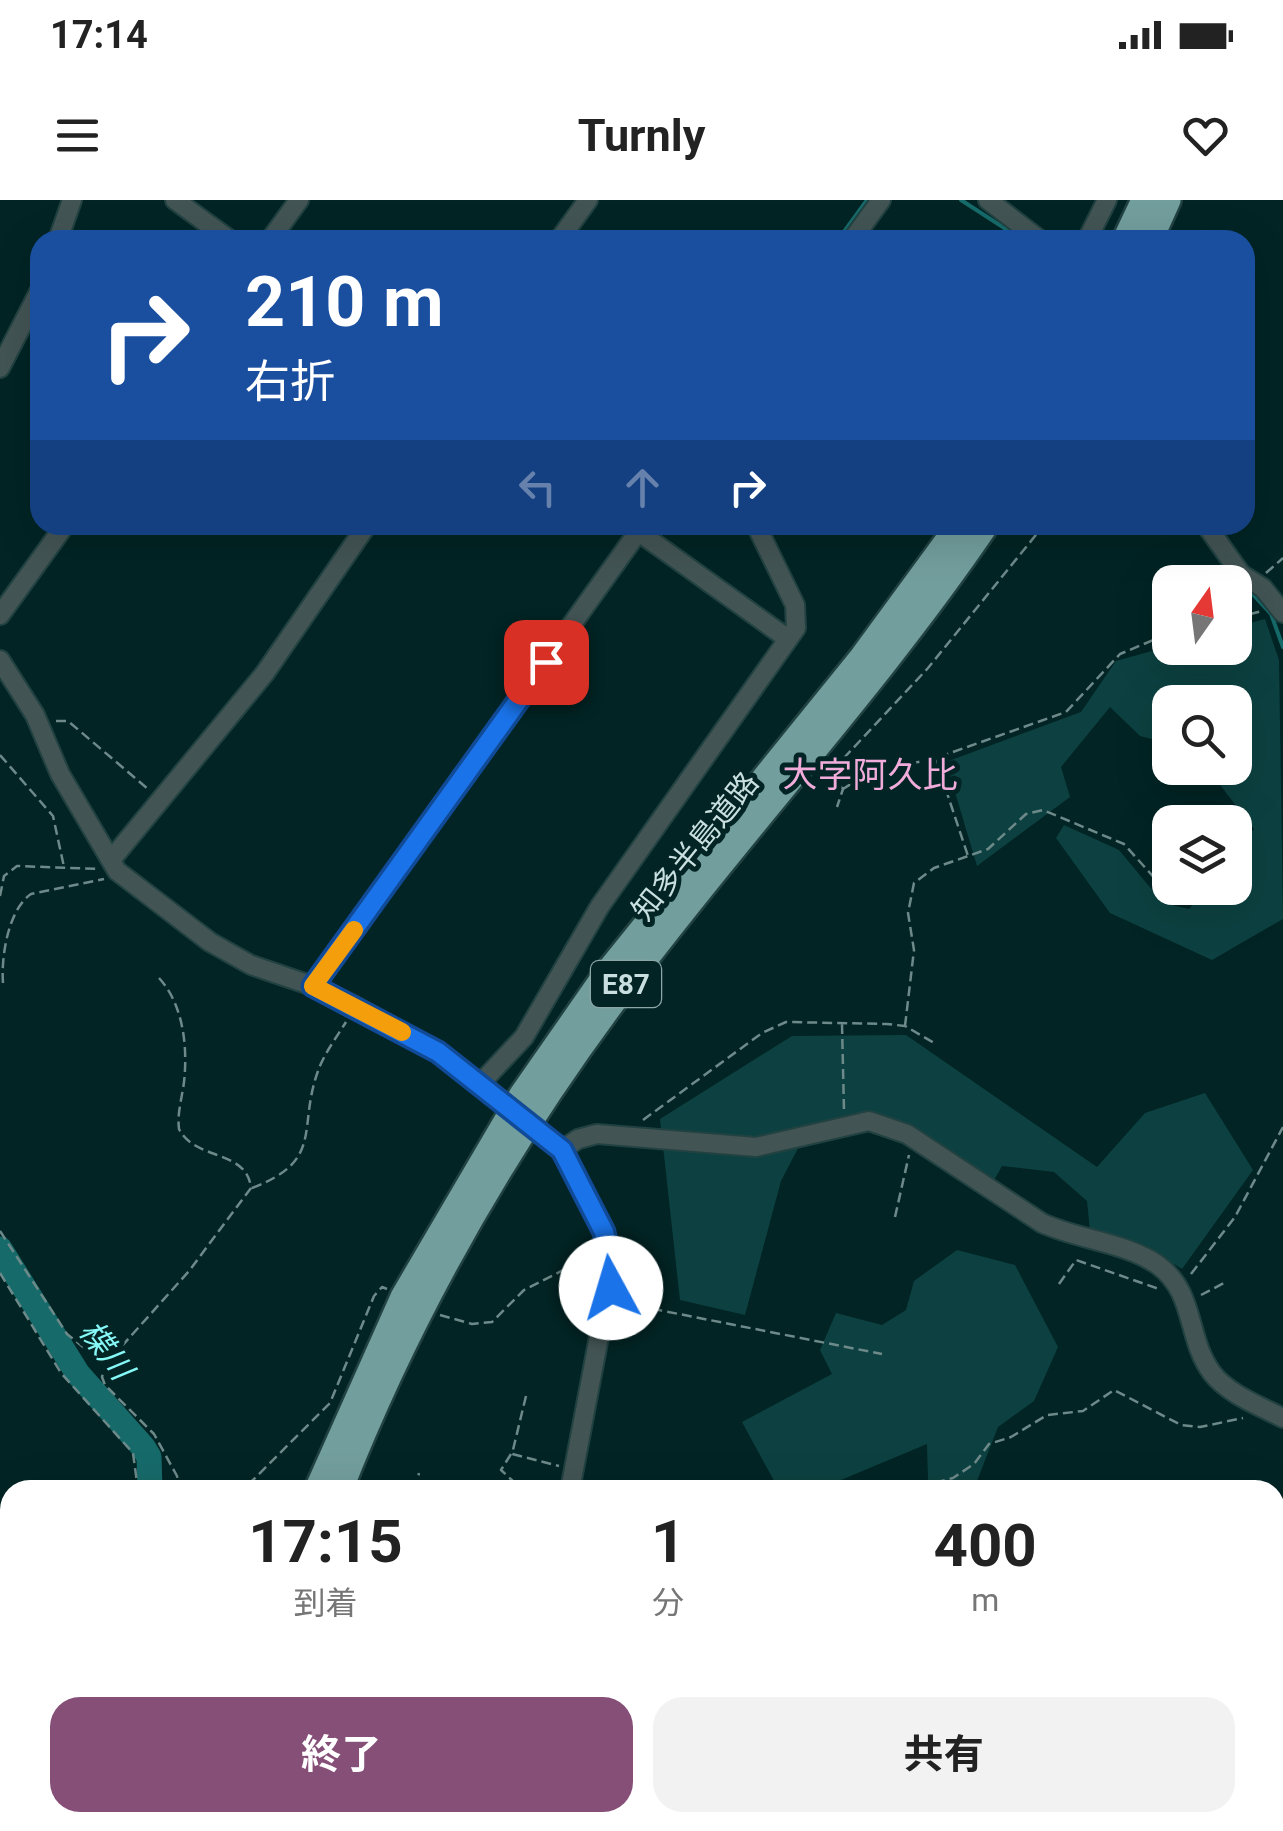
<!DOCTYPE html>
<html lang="ja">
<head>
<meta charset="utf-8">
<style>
  body { margin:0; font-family:Roboto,"Noto Sans JP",sans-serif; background:#f2f2f2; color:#222; height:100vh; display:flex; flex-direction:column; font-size:38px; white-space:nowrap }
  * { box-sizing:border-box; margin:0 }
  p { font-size:32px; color:#767676 }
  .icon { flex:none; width:55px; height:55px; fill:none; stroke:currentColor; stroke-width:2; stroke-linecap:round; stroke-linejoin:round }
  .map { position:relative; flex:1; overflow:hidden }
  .drawer { position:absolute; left:0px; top:1280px; width:1285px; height:352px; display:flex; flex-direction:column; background:#fff; border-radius:30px 30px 0 0; box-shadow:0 10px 40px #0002 }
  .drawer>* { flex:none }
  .banner { position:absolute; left:30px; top:30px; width:1225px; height:305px; border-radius:30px; box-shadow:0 10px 40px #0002; background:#1a4fa0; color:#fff; overflow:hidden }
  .needle { width:65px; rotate:14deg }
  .tools { position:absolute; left:1152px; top:365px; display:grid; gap:20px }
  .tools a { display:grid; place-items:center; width:100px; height:100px; border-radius:20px; background:#fff; box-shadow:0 10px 40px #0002; font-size:50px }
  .pin { position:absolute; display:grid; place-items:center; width:85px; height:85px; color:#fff; margin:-42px; border-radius:20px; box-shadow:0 5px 15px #0006 }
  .me { position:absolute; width:110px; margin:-55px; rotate:354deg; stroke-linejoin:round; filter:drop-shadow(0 0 8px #0008) }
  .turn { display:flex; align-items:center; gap:35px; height:210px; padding:0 50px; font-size:45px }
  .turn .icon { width:130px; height:130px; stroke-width:2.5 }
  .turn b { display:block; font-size:70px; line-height:85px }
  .lanes { display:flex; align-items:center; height:95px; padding:0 50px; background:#0003; justify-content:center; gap:50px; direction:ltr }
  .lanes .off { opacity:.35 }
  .eta { display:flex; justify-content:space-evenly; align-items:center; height:170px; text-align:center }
  .eta b { font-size:60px; font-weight:700; line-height:70px }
  .primary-button { display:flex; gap:20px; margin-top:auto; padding:20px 50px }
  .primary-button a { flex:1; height:115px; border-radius:30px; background:#854f77; color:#fff; font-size:40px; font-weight:700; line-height:115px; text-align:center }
  .primary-button a+a { background:#f2f2f2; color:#222 }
  .status { display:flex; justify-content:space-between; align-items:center; height:70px; padding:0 50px; background:#fff; direction:ltr }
  .status svg { height:28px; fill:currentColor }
  header { display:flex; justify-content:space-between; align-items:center; height:130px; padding:0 50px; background:#fff; font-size:45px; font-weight:700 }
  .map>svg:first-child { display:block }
  .green { fill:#0d4141 }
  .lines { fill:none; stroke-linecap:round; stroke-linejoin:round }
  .stream { stroke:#176a6a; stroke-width:4 }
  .river { stroke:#176a6a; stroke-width:25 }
  .minor-casing { stroke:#224242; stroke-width:22 }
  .highway-casing { stroke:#224242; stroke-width:30 }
  .path { stroke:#6e8989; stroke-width:2.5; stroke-dasharray:10 5; stroke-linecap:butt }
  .minor { stroke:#435454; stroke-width:18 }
  .highway { stroke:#729e9d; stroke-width:25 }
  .minor-bridge-casing { stroke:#224242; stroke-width:22; stroke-linecap:butt }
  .minor-bridge { stroke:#435454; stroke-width:18 }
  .route-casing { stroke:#114b97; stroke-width:25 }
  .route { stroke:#1a73e8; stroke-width:18 }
  .slow { stroke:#f59e0b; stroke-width:18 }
  .labels { text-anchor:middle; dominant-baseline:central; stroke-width:10; stroke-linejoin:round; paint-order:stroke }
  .shield { fill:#022424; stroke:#8da7a7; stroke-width:2.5 }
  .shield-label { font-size:28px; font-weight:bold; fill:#c9dfdf }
  .street-label { font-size:30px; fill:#c9dfdf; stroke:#022424 }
  .water-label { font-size:32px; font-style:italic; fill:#86f8f7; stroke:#022424 }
  .quarter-label { font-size:35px; fill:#f1acdb; stroke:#022424 }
</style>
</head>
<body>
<div class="status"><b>17:14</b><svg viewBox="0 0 49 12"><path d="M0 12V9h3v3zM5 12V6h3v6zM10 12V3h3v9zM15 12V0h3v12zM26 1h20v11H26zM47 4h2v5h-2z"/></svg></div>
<header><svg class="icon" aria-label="menu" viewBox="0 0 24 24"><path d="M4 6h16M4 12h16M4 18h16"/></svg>Turnly<svg class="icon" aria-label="heart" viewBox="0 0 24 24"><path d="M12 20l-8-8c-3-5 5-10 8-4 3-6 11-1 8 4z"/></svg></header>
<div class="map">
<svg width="1283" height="1631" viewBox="0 0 1283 1631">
  <rect width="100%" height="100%" fill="#022424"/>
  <path class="green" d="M1265,419L1279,460L1283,719L1212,760L1110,713L1056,638L1064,625L1119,650L1163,703L1189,709L1206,688H1235V653L1254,629L1207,568H1235V502H1170V544L1140,536L1110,507L1061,567L1070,597L977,666L946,562L1081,512L1116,461L1170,446L1235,448V427Z
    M906,835L1097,967L1145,913L1205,893L1253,970L1182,1069L1140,1043L1090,1031L1087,1001L1054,972L1002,966L993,982L896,919L859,914L808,929L781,981L745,1115L680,1100L660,919L792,836Z
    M957,1050L1015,1065L1058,1147L1034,1201L998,1227L975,1286L928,1281L927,1244L817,1290H779L742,1222L832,1174L820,1150L836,1113L882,1125L906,1110L914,1081Z
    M1275,1377L1283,1381V1499L1275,1496Z"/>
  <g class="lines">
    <path class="stream" d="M961,0L1023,40
      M838,40L867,0
      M1202,334L1228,371
      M1246,387L1271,414L1283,447
      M311,774L519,483
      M1275,1374L1283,1378"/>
    <path class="river" d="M0,1049L78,1174L143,1247L149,1257L150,1290
      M147,1631L149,1622"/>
    <g class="minor-casing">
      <path id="minor" d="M175,0L230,40
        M988,0L1040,40
        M58,40L72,0
        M270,40L299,0
        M559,40L588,0
        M852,40L881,0
        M1087,40L1107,0
        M0,168L40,90
        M629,325L788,439
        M1206,325L1241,374L1263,388L1283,413
        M0,415L65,325
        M0,460L35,515L60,574L117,671L210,742L251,765L313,786L355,806L438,852L490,891
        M111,660L265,473L367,325
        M313,786L638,332
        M480,884L524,837L600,706L796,428L795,405L756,325
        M570,1290L612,1068L604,1032L562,950L578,939L597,934L756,947L869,921L907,934L1042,1023C1079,1040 1125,1042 1158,1065C1196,1093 1186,1138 1212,1173C1228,1194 1260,1206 1283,1218
        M0,1379L10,1387
        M1275,1504L1283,1506
        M912,1622L1001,1631
        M43,1631L47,1622
        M177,1631L178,1622
        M631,1631L632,1622
        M696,1631L729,1622
        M1036,1631L1050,1622"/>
    </g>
    <g class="highway-casing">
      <path id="highway" d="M1125,40L1144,0
        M1150,40L1168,0
        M317,1290L403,1097L521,896L606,774L863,456L959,325
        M340,1290C410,1112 507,943 622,790C740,632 875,488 986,325
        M214,1631L216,1622
        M235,1631L236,1622"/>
    </g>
    <path class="path" d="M1245,190H1246
      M1266,373L1283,358
      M1235,418L1262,411
      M56,521H68L148,589
      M0,555L53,616L64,667
      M936,560L968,656
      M823,570L828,575L928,468L1044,325
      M829,576L843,589L837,607
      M843,589L887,561L909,564L936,558L1066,512L1120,454L1170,433
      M0,696L4,676L17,666L99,669
      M159,778C183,804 188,846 184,882C182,898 177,913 179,929C195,961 247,949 251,988L189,1071L105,1165L102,1177L105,1185L154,1234L177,1276L179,1290
      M3,783C1,757 8,710 31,694L104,679
      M842,824L844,911
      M905,826L914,750L908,713L914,683L934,668L988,649L1026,614L1043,610L1124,644L1176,702L1199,688
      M643,920L762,833L786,822L887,824L905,826L936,844
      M252,988C325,960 297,929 318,871C324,854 336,838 346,822
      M895,1017L909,955
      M0,1031L67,1134L104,1164
      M0,1073L61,1173L133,1253L138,1290
      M1191,1074L1235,1017L1283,927
      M1059,1084L1076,1060L1159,1089
      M1201,1095L1226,1082
      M623,1103L882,1154
      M440,1115L472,1124L492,1122L524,1090L587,1058L593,1060
      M526,1196L512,1254L559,1266
      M511,1254L501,1270L514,1282
      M234,1290L252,1281L330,1203L374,1096L382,1087L387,1089
      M415,1290L419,1273
      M906,1290L953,1278L974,1264L989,1244L1011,1237L1047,1215L1083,1211L1114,1190L1181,1225L1200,1227L1243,1218
      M1237,1622L1240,1631"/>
    <use href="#minor" class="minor"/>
    <use href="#highway" class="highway"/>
    <g class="minor-bridge-casing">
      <path id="minor-bridge" d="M490,891L562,950"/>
    </g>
    <use href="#minor-bridge" class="minor-bridge"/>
  </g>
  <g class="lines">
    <g class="route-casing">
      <path id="route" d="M546,462L313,786L438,852L562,950L604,1032L612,1068L611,1088"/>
    </g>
    <use href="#route" class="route"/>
    <path class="slow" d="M354,730L313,786L402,832"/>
  </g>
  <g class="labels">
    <rect class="shield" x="591" y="761" width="70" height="46" rx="8"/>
    <g class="shield-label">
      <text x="626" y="784">E87</text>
    </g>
    <g class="street-label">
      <text transform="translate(695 646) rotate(-51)">知多半島道路</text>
    </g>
    <g class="water-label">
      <text transform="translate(106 1150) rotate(53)">楪川</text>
    </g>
    <g class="quarter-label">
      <text x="870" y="575">大字阿久比</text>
    </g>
  </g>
</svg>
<div class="tools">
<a><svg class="needle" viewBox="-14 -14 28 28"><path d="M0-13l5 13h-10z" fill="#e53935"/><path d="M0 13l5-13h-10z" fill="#767676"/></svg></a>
<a><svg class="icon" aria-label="search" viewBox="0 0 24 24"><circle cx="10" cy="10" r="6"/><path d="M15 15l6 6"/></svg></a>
<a><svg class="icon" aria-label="layers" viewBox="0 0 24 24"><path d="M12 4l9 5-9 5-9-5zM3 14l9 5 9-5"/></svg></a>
</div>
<div class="pin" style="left:546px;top:462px;background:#d93025"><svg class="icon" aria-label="arrive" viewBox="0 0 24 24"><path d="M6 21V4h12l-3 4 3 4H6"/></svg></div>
<svg class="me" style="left:611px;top:1088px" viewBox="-20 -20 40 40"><circle r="19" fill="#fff"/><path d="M0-13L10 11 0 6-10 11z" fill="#1a73e8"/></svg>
<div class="banner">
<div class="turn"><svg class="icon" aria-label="right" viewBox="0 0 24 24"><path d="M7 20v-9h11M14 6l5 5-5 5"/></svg><div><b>210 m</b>右折</div></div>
<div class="lanes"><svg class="icon off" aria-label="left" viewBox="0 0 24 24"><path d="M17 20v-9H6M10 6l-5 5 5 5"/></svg><svg class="icon off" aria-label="ahead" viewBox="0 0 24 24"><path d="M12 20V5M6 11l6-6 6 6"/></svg><svg class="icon" aria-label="right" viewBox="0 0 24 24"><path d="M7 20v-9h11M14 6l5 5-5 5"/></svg></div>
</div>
<section class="drawer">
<div class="eta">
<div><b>17:15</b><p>到着</p></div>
<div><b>1</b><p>分</p></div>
<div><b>400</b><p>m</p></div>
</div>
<div class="primary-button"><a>終了</a><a>共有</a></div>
</section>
</div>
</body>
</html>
